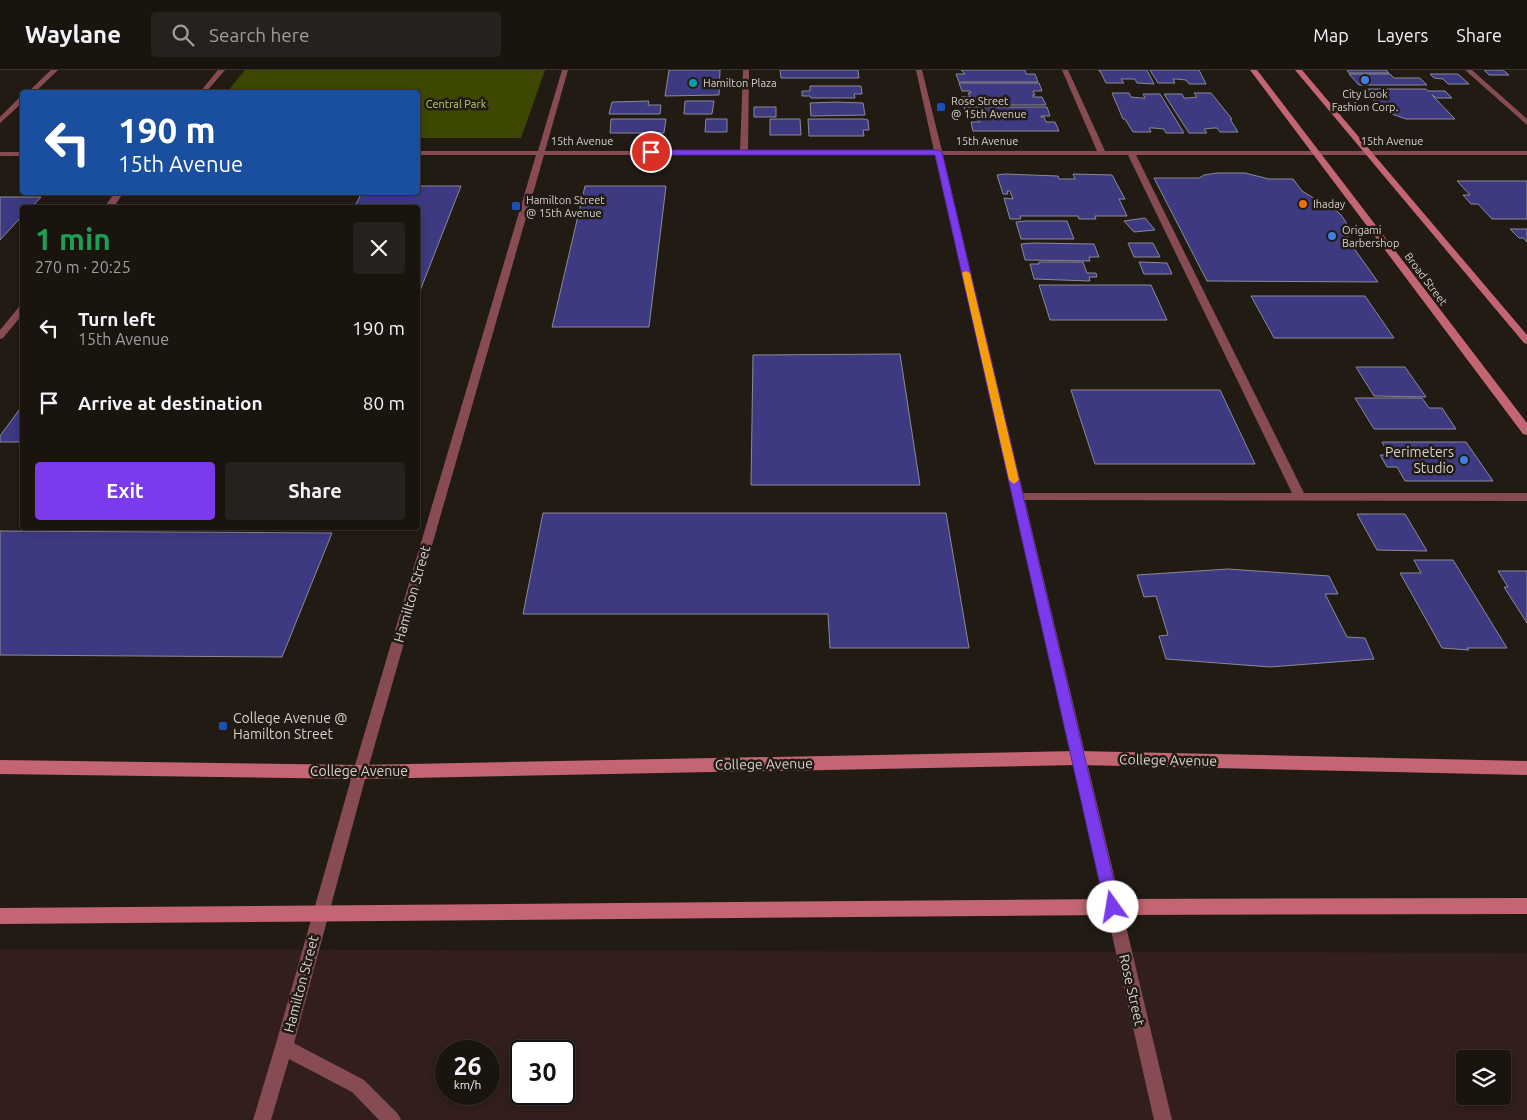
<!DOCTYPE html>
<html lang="en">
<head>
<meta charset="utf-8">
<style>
  body { margin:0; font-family:Ubuntu,sans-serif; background:#27211d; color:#f1f3f6; height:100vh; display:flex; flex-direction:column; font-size:19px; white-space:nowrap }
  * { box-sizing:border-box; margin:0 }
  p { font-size:16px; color:#9f9e9e }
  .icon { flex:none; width:28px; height:28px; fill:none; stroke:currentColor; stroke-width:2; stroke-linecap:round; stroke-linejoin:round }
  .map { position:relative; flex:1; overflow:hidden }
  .sheet { position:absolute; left:20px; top:135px; width:400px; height:325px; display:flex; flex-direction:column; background:#1a140f; border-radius:5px; box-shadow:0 2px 8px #0003,0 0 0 1px #38332f }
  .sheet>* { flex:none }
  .hud { position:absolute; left:20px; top:20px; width:400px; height:105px; border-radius:5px; box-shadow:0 2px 8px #0003,0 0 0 1px #38332f; background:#1a4fa0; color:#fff; overflow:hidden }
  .fabs { position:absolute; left:1456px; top:980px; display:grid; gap:10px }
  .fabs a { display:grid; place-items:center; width:55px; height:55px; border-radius:5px; background:#1a140f; box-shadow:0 2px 8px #0003,0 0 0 1px #38332f; font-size:25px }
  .speed { position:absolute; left:435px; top:970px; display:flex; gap:10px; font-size:25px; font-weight:700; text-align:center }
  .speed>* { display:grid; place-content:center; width:65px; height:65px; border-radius:50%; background:#1a140f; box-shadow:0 2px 8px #0003,0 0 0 1px #38332f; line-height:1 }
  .speed small { font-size:12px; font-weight:400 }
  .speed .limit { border:2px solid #111; border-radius:8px; background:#fff; color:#111 }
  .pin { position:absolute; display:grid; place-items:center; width:42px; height:42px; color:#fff; margin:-21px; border:2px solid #fff; border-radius:50%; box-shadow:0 1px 5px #0007 }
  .me { position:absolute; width:55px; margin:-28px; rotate:347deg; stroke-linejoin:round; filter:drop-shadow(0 0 4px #0008) }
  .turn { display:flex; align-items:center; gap:18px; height:105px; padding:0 15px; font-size:22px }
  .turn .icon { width:65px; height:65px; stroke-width:2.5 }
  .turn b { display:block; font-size:35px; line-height:42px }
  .round { display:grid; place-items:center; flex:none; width:52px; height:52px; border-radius:5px; background:#27211d }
  .headline { display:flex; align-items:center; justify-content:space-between; height:85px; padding:0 15px }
  h1 { font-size:30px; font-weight:700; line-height:38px; color:#1e9e55 }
  .cta { display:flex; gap:10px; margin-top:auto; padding:10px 15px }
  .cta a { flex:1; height:58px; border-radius:5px; background:#7c3aed; color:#fff; font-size:20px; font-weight:700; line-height:58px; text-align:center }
  .cta a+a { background:#27211d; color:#f1f3f6 }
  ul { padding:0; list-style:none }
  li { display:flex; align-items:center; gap:15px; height:75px; padding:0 15px }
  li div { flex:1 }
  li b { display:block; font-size:19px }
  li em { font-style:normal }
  header { display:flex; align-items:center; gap:30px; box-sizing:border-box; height:70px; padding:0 25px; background:#1a140f; border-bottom:1px solid #38332f }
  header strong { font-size:24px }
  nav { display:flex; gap:28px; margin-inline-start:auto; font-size:18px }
  .search { width:350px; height:45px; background:#27211d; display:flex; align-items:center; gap:12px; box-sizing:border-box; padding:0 18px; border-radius:5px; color:#9f9e9e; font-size:19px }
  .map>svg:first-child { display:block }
  .education { fill:#311e1d; fill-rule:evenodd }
  .green { fill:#3d4702 }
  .building { fill:#3e3a82; stroke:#898a96 }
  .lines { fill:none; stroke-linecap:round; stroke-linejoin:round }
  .service { fill:#874c53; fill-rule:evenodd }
  .minor { fill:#874c53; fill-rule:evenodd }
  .secondary { fill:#c36572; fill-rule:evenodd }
  .route { fill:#7c3aed; stroke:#51269a }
  .slow { fill:#f59e0b }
  .shop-dot { fill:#3f7fe0; stroke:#221b14; stroke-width:2 }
  .culture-dot { fill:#0f9aa8; stroke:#221b14; stroke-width:2 }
  .transit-dot { fill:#1a4fb4; stroke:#221b14; stroke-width:2 }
  .food-dot { fill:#e8710a; stroke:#221b14; stroke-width:2 }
  .labels { text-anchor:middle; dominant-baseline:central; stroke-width:5; stroke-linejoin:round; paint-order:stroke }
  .far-poi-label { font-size:11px; fill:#d5d1cb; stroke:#221b14; text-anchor:start }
  .far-park-label { font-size:11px; fill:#bdd45c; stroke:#221b14 }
  .far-street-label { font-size:11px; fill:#d5d1cb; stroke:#221b14 }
  .poi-label { font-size:14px; fill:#d5d1cb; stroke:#221b14; text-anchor:end }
  .street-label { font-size:14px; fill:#d5d1cb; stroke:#221b14 }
</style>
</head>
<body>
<header>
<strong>Waylane</strong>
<div class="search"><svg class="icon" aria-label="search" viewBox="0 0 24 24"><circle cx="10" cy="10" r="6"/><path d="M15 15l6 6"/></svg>Search here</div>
<nav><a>Map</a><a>Layers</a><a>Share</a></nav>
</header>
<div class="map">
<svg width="1527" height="1050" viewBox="0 0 1527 1050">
  <rect width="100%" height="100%" fill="#221b14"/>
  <path class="education" d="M0,879L1527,883V1050H0ZM446,981H489V1024H446ZM521,981H564V1024H521ZM1465,989H1502V1026H1465Z"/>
  <path class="green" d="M245,0H545L521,68H418V22H227Z"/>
  <path class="building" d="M669,0H720L719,25L665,26Z
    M780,0H858L859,8H781Z
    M961,0H1025L1026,4H1035L1038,12H959L956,4H965Z
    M1098,0H1147L1154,14L1137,13L1135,9H1121L1124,13H1106L1100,1Z
    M1150,0H1199L1206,14H1189L1186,10L1177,9H1173L1175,13H1158Z
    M1347,0H1386L1389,3H1349Z
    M1484,0H1503L1509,5H1489Z
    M1349,4H1390L1394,8H1420L1427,15H1359Z
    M1430,4H1458L1469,14H1448L1443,9L1434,8Z
    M959,13H1039L1042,21H1033L1035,25H1033V27H1042L1046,35H964L961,27H970L968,23H971L970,21H962Z
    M810,16H861L862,24H854L855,28H811L810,26H802V21H810Z
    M1363,19H1426L1428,21H1445L1452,28H1437L1432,25L1455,49H1406L1383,41Z
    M1112,23H1129L1131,27L1141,28H1145L1143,24H1160L1184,63H1166L1164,59L1153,58H1149L1151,62H1133L1125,49H1123Z
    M1194,23H1211L1232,49H1230L1238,62H1220L1217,58H1214L1204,59L1207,63H1189L1164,24H1182L1184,28H1188L1197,27Z
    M649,31L648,35H661L660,44H609L612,32Z
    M685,31H714L712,44H684Z
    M836,32L863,33L865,45L811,46L810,33Z
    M754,37H776V47H754Z
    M964,37H1047L1050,46H1041V47H1044L1046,52H1055L1059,61H973L971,52H980L979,50H977L976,46H966Z
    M611,49H666L664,63H610Z
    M706,49H727V62H705Z
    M770,49H800L801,65H770Z
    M808,49H864L868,50L869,60H863L864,66H809Z
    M1217,103H1245L1269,109H1293L1302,121L1325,135L1329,134L1341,145L1346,152L1348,170L1378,212L1207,211L1154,108H1199L1204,105Z
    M1005,104L1058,106L1059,109H1075L1073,104L1112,105L1125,129H1119L1127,146H1095L1096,149H1079L1078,146H1020L1021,149H1010L1004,128L1013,129L1010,121H1007L1008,124H1003L997,105Z
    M1457,111H1527V149H1492L1478,134H1471L1463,125H1470Z
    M418,116H461L418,226V138H354L362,122H418Z
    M585,116H666L649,257H552Z
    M0,127H41L31,138H22V146L0,170Z
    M1145,148L1155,160L1134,162L1124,151Z
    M1025,151H1067L1074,169H1021L1016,152Z
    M1510,159H1527V172L1523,168H1519Z
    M1033,173L1094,174L1099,187H1089L1090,191L1025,190L1021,174Z
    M1128,173H1153L1160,187H1134Z
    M1039,192H1083L1087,203H1096L1097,207H1089L1090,211L1034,209L1030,194H1039Z
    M1139,192L1167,193L1172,204H1144Z
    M1039,215H1151L1167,250H1050Z
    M1251,226H1365L1394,268H1274Z
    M900,284L920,415H751L753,285Z
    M1356,297H1405L1426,327L1374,326Z
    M1071,320H1220L1255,394H1095Z
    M1355,328H1422L1429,338H1442L1456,359H1374Z
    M22,336V372H0V366Z
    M1382,372H1466L1493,411H1405L1397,397H1387L1380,385H1389Z
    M543,443H946L969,578H830L828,544H523Z
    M1357,444H1405L1427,481L1377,480Z
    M0,461L332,463L282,587L0,585Z
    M1414,490H1453L1507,578H1467L1469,580L1442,578L1400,503H1421Z
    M1228,499L1329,506L1338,524H1325L1347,567L1365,568L1374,589L1270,597L1166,589L1159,566L1168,565L1156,526L1144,527L1137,505Z
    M1498,501H1527V553L1504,517H1508Z"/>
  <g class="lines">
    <path class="service" d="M51,0H58L35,22H28Z
      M743,0H749L748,82L744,84L740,82Z
      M1465,0H1472L1527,49V55Z
      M19,28H22V33L0,53V47Z
      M1128,81L1135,83L1304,423H1527V431L1014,430L1012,427L1014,424L1018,423H1292L1127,83Z
      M284,968L364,1010L398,1044L401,1050H379L352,1022L289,989L271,1050H253L275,977L278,971Z"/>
    <path class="minor" d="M218,0H225L206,22H200Z
      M562,0H568L545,81H934L916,0H922L942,81H1097L1062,0H1068L1105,81H1527V85H943L1172,1050H1154L935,85H544L367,702L293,977L290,983L284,986L278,983L275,977L353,702L536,85H418V81H538Z
      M0,82H22V86H0Z
      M115,122H124L113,138H104Z
      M22,236V245L3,268L0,269V260L19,237Z"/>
    <path class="secondary" d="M1250,0H1257L1527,353V365L1523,364Z
      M1295,0H1302L1527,265V274L1524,273Z
      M1078,681L1527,691V705L1078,695L360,709L0,704V690L360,695Z
      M1527,828V844L1113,845L0,854V838L1113,829Z"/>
  </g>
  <path class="route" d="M938,80L942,82L1120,837L1118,842L1113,845L1108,842L1105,837L935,85H651L647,82L651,80Z"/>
  <path class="slow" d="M966,201L970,203L1019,410L1014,414L1009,410L962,203Z"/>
  <g class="shop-dot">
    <circle cx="1365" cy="10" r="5"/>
    <circle cx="1332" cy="166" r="5"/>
    <circle cx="1464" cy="390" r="5"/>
  </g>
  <circle class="culture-dot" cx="693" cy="13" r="5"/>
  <g class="transit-dot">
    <rect x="936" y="32" width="10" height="10" rx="2.5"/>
    <rect x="511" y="131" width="10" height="10" rx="2.5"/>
    <rect x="218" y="651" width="10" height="10" rx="2.5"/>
  </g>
  <circle class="food-dot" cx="1303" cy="134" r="5"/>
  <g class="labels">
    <g class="far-poi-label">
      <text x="703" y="13">Hamilton Plaza</text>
      <text x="1365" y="24" text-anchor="middle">City Look<tspan x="1365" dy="13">Fashion Corp.</tspan></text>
      <text x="951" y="31">Rose Street<tspan x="951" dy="13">@ 15th Avenue</tspan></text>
      <text x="526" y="130">Hamilton Street<tspan x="526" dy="13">@ 15th Avenue</tspan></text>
      <text x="1313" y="134">Ihaday</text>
      <text x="1342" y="160">Origami<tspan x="1342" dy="13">Barbershop</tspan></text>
    </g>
    <g class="far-park-label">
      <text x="456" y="34">Central Park</text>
    </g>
    <g class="far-street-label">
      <text x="582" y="71">15th Avenue</text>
      <text x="987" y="71">15th Avenue</text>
      <text x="1392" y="71">15th Avenue</text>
      <text transform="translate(1426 209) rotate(53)">Broad Street</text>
    </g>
    <g class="poi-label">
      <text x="1454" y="382">Perimeters<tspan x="1454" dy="16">Studio</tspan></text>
      <text x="233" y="648" text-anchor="start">College Avenue @<tspan x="233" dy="16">Hamilton Street</tspan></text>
    </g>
    <g class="street-label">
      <text transform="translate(412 524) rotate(-74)">Hamilton Street</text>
      <text transform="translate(1168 690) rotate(1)">College Avenue</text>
      <text transform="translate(764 694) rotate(-1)">College Avenue</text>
      <text x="359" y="701">College Avenue</text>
      <text transform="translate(301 914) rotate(-75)">Hamilton Street</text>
      <text transform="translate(1132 920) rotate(77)">Rose Street</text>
    </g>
  </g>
</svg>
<div class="fabs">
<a><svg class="icon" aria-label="layers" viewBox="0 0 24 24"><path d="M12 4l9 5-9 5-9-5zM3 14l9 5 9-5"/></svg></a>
</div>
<div class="speed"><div>26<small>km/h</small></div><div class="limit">30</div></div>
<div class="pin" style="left:651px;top:82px;background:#d93025"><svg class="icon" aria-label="arrive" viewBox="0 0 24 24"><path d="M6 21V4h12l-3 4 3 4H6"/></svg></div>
<svg class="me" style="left:1113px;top:837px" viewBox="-20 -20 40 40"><circle r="19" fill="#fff"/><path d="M0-13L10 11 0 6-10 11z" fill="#7c3aed"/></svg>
<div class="hud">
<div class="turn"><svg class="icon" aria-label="left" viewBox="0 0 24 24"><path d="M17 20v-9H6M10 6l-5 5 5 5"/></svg><div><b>190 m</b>15th Avenue</div></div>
</div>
<section class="sheet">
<div class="headline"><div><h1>1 min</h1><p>270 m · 20:25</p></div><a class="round"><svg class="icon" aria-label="close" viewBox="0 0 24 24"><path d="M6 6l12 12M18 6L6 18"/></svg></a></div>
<ul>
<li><svg class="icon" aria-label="left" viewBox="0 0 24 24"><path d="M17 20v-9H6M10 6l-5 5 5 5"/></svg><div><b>Turn left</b><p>15th Avenue</p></div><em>190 m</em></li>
<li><svg class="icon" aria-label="arrive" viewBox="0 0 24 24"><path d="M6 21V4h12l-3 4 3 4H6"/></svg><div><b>Arrive at destination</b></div><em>80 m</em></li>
</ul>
<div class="cta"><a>Exit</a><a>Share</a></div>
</section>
</div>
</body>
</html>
